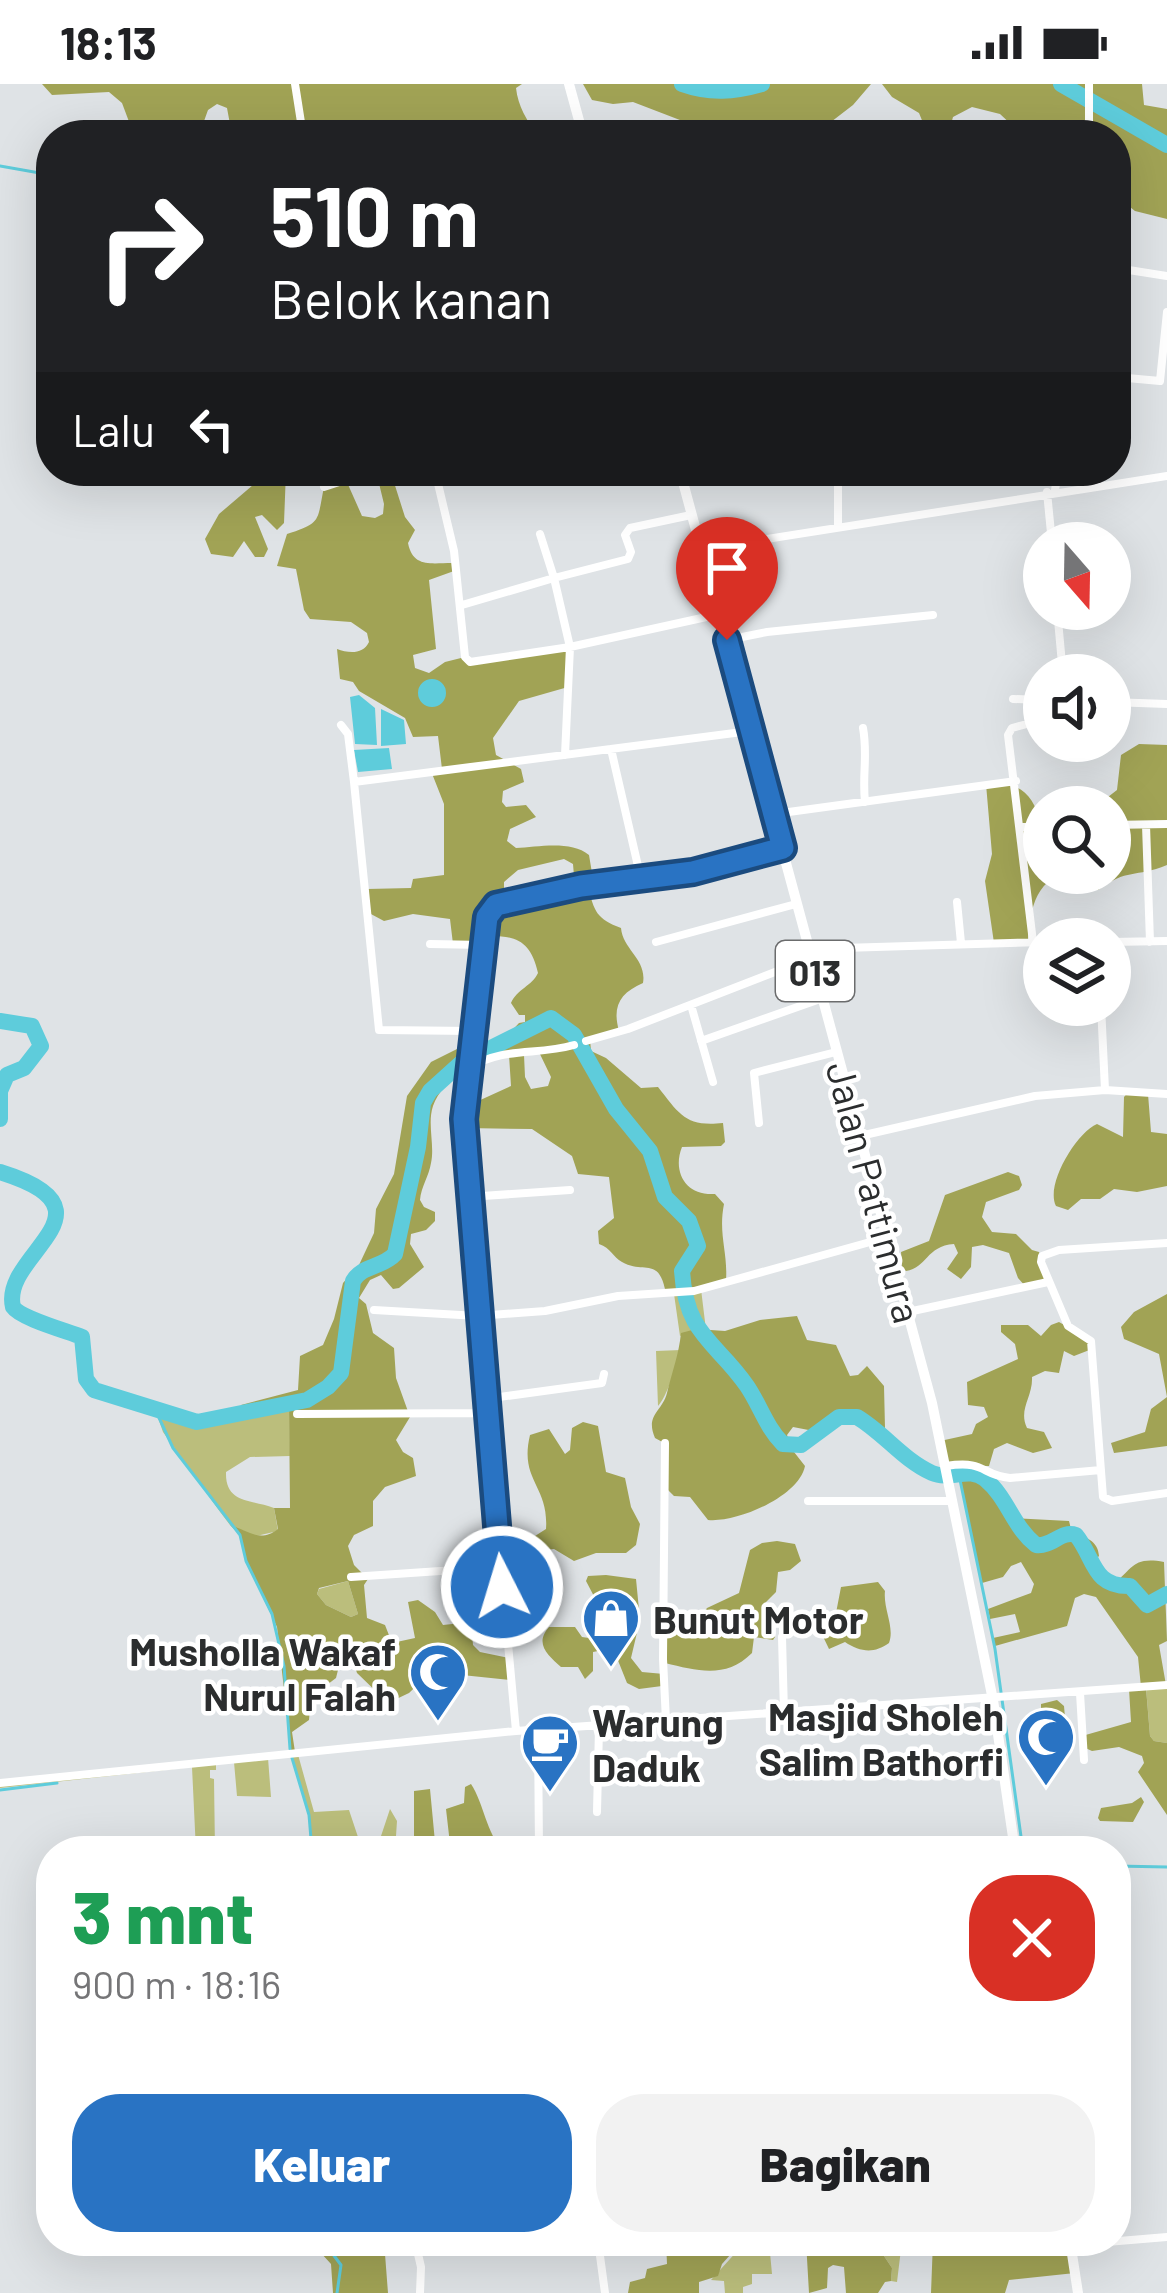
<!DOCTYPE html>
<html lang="id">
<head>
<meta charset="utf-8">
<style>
  body { margin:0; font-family:Barlow,sans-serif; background:#f2f2f2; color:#202124; height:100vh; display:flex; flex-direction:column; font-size:45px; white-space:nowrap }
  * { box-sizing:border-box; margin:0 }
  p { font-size:39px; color:#757577 }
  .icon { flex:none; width:66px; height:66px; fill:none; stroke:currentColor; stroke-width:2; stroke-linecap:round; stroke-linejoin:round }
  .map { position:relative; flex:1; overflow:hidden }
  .panel { position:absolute; left:36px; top:1752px; width:1095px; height:420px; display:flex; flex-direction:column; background:#fff; border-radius:48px; box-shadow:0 12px 48px #0002 }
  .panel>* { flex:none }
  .guide { position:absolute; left:36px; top:36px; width:1095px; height:366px; border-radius:48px; box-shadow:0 12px 48px #0002; background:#202124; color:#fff; overflow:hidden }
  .needle { width:78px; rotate:160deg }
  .tools { position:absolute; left:1023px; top:438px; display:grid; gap:24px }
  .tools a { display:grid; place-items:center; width:108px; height:108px; border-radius:50%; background:#fff; box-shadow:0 12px 48px #0002; font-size:60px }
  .pin { position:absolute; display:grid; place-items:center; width:102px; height:102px; color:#fff; margin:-123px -51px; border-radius:50% 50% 50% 0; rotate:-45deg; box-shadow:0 0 12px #0007 }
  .pin .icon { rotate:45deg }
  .me { position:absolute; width:132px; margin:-66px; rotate:355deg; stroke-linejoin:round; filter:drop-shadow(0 0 9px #0008) }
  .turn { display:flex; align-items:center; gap:42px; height:252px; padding:0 36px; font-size:54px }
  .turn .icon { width:156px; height:156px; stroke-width:2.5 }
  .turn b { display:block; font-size:84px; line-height:102px }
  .then { display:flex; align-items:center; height:114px; padding:0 36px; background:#0003; gap:24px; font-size:45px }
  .round { display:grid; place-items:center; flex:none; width:126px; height:126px; border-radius:48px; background:#f2f2f2 }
  .head { display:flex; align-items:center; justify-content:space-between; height:204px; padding:0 36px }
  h1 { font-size:72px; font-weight:800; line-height:90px; color:#1e9e55 }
  .button { display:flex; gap:24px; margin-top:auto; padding:24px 36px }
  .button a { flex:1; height:138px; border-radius:48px; background:#2973c3; color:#fff; font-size:48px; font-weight:800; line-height:138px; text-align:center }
  .button a+a { background:#f2f2f2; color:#202124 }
  .status { display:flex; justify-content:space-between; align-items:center; height:84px; padding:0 60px; background:#fff; direction:ltr }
  .status svg { height:33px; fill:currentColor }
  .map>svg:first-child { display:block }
  .green { fill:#bbbe7c }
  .forest { fill:#a1a355; fill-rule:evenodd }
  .water { fill:#5eccdb }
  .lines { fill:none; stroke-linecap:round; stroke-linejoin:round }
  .stream { stroke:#5eccdb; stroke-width:3 }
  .river { stroke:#5eccdb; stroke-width:16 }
  .street { stroke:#fff; stroke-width:8 }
  .primary { stroke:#fff; stroke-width:10 }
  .route-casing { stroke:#1b4b7f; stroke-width:30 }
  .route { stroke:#2973c3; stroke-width:21 }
  .labels { text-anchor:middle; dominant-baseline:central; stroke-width:9; stroke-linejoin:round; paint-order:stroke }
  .shield { fill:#fff; stroke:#6b6c6d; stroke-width:3 }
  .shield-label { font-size:36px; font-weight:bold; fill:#2b2d2e }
  .street-label { font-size:39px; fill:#2b2d2e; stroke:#fff }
  .poi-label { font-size:39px; font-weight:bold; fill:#2b2d2e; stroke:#fff; text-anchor:start }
</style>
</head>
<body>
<div class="status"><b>18:13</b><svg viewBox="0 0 49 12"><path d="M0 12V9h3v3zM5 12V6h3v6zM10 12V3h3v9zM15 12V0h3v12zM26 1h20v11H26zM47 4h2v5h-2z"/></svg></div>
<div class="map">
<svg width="1167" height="2209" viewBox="0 0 1167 2209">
  <rect width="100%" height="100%" fill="#dfe3e6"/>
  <path class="green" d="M701,1205L706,1246L696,1245L680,1252L674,1210Z
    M681,1266C677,1280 667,1313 658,1322L656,1267Z
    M289,1322L290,1372L250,1373L226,1388C225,1420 251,1415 274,1424L278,1447L252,1453L230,1441L218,1425L163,1348L155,1325L198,1338Z
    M348,1497L358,1530L351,1533L326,1521L317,1510L319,1505Z
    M591,1513L597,1518L614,1514L616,1517L609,1534L592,1552Z
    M1167,1601V1659L1154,1657L1150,1652L1146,1603Z
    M297,1667L314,1728L349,1726L358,1753L368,1759L380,1755L390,1725L397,1737L395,1767H312L309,1731L291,1668Z
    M268,1674L271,1713L237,1712L234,1678L216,1680V1686H210V1694L214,1695L215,1767H196L192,1683L0,1704V1696Z
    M739,2157L769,2158L772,2190H752V2200L743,2203V2209H725L724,2197L711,2196L739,2165Z
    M874,2157H902L897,2198L891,2197L892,2184Z"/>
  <path class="forest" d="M42,0H522L516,4C518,23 527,35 536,51H232L227,24L217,20L208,26L199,51H134L122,19L109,8L52,11Z
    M583,0H871L853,21L814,51H719L633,18L613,20L592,16Z
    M882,0H1142L1144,21L1167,25V135L1135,127L1116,112V51H1054L1039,43L1015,44L1000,30L972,23L953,33L948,51H928L919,29L892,13Z
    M255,387H286L284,439L277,446L262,431L255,433L268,465L264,473H255L244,457L233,473L211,470L205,455L219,430L253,401Z
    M376,387L391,389L405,433L415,446L408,459C413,484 431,479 452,479L454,487L429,496L436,565L413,571L415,584L429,589L445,578L465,573L470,578L570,563L568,603L519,617L493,654L496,671L521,685L524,698L503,707L502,718L506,723L526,721L536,733L510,745L507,757L516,764C538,763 571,756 589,771L593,795L598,800L588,802C594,828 597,835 621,844C623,866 647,875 643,899C620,909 612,922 619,947L590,955L591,967L606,974L641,1004L658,1003C680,1031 686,1043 723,1039L725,1058L721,1062L682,1063C672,1088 686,1112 715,1110L724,1120C718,1150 728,1168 726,1197L666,1210C659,1171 645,1191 622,1178C613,1173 611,1164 599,1160L598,1147L614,1134L609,1093L578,1090L572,1072L532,1045L465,1044V1023L511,1002L509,971H524L525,993L531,1005L548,1002L551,993L538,966C504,965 446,985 433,1022C427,1040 435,1061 431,1079C429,1092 421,1103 420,1116L424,1123L435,1128V1137L426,1146L411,1150L410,1160L424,1183L399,1204L393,1205L381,1191L370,1196L359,1214L366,1220L373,1249L394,1264L396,1294L410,1333L396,1356L403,1368L413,1374L416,1392L385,1403L373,1417V1442L354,1451L348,1462L354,1481L368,1495L364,1501L367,1534L385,1541L392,1559L415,1554L408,1518L418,1516L435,1528L443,1541L471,1538L473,1561L480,1568L509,1574L511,1596L462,1591L447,1601L430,1589L409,1609L388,1619L357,1589L351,1570L343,1566L336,1594L311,1613L309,1636L292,1648L295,1668H291L277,1543L246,1477L240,1451L230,1441C249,1447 260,1459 278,1445L274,1424H290L289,1322L242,1330L241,1321L298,1306L300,1272L323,1261L334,1235L343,1199L359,1181L374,1149L376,1125L394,1090L407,1012L431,978L465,961H488L504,955L519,939L525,938V931H519L511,919C517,905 532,902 538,889C531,857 516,851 486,852L484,861L453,860L450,835L413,830L384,837L369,829L367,805L411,804L413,795L444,791V720L431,687L442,685L438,652L413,653L405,634L359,607L353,598L340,595L337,565C348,569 363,571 369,558L367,549L351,538L310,535L304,526L296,485L277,482L287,450C322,439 317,437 324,403L346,396L362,432L375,434L383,430L384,420ZM564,775L573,780L575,804L514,813L504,805V798L518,786ZM348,1497L358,1530L351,1533L326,1521L317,1510L319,1504Z
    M1139,660L1167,661V781C1135,794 1127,784 1098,806C1088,803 1083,794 1073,792C1036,786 1028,833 1028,859H994L985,797L992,770L986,700C1042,692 1044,745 1044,789H1110V723H1095L1117,706L1121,671Z
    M1131,1005L1148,1010L1151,1048L1167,1050V1102L1137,1108L1114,1105L1100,1115H1081L1068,1126L1056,1122C1045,1101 1076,1049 1097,1040L1123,1053L1124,1013Z
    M1008,1088L1019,1092L1022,1101L1019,1106L986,1118L982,1133L992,1148L1016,1150L1032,1166L1039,1168L1048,1198L1026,1203L1018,1194L1009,1169L983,1161L972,1163L971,1183L961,1195L947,1185L958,1169L954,1160C926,1162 927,1184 906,1187L902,1183L901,1168L929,1157L945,1111Z
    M1167,1210V1362L1114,1369L1111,1359L1145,1348L1151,1325L1167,1313L1159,1270L1124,1255L1121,1243L1134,1228Z
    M797,1232L807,1256L836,1261L850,1292L858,1291L867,1282L884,1302L885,1344L879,1349C857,1329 842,1329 819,1348L793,1343L787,1351L794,1368L805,1382C799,1413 736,1439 708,1436L690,1413L674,1412L668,1406L666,1360L655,1354C645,1331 662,1328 667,1309C672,1288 679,1270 681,1249L696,1245L725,1247L760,1236Z
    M1059,1238L1087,1254L1092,1265L1074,1272L1064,1267L1059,1289L1045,1287L1032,1293C1033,1313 1018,1325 1027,1344L1044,1348L1052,1364L1033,1369L1007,1359L994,1365L989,1382H946L940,1357L972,1350L976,1340L988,1333L984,1323L968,1321L967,1298L1018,1275L1015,1260L1001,1248V1241H1028L1041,1252L1051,1241Z
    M583,1338L598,1342L606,1388L625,1394L631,1423L640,1440L636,1461L626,1469H596L574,1477L554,1465L545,1466L542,1470L545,1491L540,1497L502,1503L497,1455L535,1452L546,1445C549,1401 519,1397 530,1351L549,1345L565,1370L570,1366L572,1344Z
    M973,1389L994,1404L1013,1434L1069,1437L1072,1449C1085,1453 1098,1456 1099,1472L1090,1481L1095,1490L1112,1501C1133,1486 1131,1472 1164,1478L1167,1557L1159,1561L1166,1601L1146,1604L1150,1652L1154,1657L1167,1659V1731L1138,1688L1144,1679L1142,1672L1119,1663L1092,1667L1083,1663L1082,1652L1131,1638L1129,1605L1141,1603L1138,1573L1096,1513L1084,1510L1075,1514L1067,1542L995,1562L993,1554L1020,1548L1015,1530L990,1535L988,1525L1031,1509L1034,1500L1021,1478L1011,1482L1003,1493L982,1499L959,1391Z
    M777,1457L795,1460L801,1477L790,1486L778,1488L776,1508L764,1520L775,1553L773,1556L754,1553L752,1569C726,1595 698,1587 665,1579L663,1551L691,1546L707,1524L739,1509L750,1466L762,1459Z
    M606,1491L636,1495L640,1536L631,1574L642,1588L664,1590L662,1602L639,1605L627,1599L613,1564L593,1568V1587L585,1595L578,1583H561C548,1571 534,1560 549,1543H575L582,1553L589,1554L609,1534L615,1515L597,1518L586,1497L588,1492Z
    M878,1498L885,1507C883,1525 895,1543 889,1559C874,1570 860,1568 845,1558L829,1565L818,1542L836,1529L841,1503Z
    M1057,1616L1064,1622L1068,1668L1051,1673L1041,1652L1029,1645L1041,1638V1620Z
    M471,1700C484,1720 486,1748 503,1767H414V1707L430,1705L435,1758L445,1764L450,1760L446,1725L464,1719L465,1703Z
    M1141,1713L1144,1718L1133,1738L1100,1737L1098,1734L1101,1724L1132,1719Z
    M310,2157H384L388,2209H333L331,2180Z
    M666,2157H739V2161L722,2180L718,2192L699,2198V2209H628L630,2198L645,2194L647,2185L667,2180Z
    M806,2157H874L892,2184L891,2197L885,2198L878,2209H846L844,2183L833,2181L828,2184L827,2204L809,2209Z
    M933,2157L1071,2161L1075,2189L1009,2196L1005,2209H931Z"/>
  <path class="water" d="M418 609a14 14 0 1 1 28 0a14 14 0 1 1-28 0Z
    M359,611L375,624L377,661L355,660L350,613Z
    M381,625L404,636L406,660L381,662Z
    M389,664L392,685L358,688L354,666Z"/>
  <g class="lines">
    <path class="stream" d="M0,82L51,91
      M155,1325L173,1364L240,1451L246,1477L272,1530L284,1582L290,1665
      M959,1391L995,1565L1023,1767
      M292,1674L309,1731L312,1767
      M0,1706L57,1699
      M1116,1782L1167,1783
      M323,2157L341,2181L337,2209"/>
    <path class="river" d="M682,0C710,10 734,8 762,0
      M1061,0L1167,61
      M0,937L32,942L41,962L24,984L7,991L0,1007
      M0,1008V1035
      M0,1088C125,1127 0,1170 13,1223C20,1234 67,1247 82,1253L86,1295L94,1306L197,1338L307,1316L328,1303L341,1289L353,1197C362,1181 382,1184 395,1170L418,1063L423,1019L430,1007L461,979L551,934L574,951L616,1025L650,1067L665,1113L689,1137L698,1162L682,1187C686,1252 716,1257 747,1302C760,1321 766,1343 783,1360L801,1361L839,1333H857C884,1349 903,1376 932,1389C950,1397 969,1382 985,1395C1008,1414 1013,1443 1036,1461C1052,1463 1061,1446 1076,1451C1095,1474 1092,1503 1130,1502L1147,1521L1167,1510"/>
    <path class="street" d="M295,0L303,51
      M1089,51V0
      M1116,184L1167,192
      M1116,293L1160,297L1167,228
      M435,387L454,467L465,573L470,578L570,563L720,530
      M838,387V441
      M324,403L373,387
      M1055,406L1058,387
      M1047,408L1052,459
      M540,450L554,494L628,475L631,468L625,451L630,444L691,431
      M703,465L1167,392
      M462,521L554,494L570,563L565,671
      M1057,525L1063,591
      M727,556L767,548L933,531
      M1013,615L1043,616
      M1110,618L1167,620
      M341,641L348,650L354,698
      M863,644C868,671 862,691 865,718
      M611,665L641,795
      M774,730L1016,697
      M1110,741L1167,740
      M1146,741L1150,858
      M1022,743H1044
      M957,818L961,859
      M656,858L796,820
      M1033,858L1008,651L1012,644L1027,640L1038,630L1039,616
      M1110,858L1167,857
      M430,860L484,861
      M809,865L1044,858
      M691,921L713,998
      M473,947L379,946L354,698L750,647
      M586,957L628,945L811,874
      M701,957L823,914
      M468,984C506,962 535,972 574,961
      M1105,1006L1167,1010
      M759,1039L754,989L836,968
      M860,1052L1035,1012L1105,1006L1101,921
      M468,1113L570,1106
      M1167,1159L1059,1166L1042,1172L1041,1178L1068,1242L1091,1257L1103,1413L1112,1417L1167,1409
      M374,1226L478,1232L464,1035L489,826L531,812L693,788L783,764
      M908,1228L1048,1198
      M485,1315L602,1299L604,1290
      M297,1330L487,1329
      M665,1359L663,1575L666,1637
      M946,1382C987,1376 980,1391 1010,1394L1101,1386
      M808,1417H952
      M351,1493L500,1483
      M782,1553L784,1629
      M1080,1609L1084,1676
      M538,1646L539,1767
      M516,1647L478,1232L545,1227L618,1212L694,1207L888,1153
      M0,1699L516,1647L1167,1601
      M597,1728L599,1644
      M415,2157L421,2183L420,2209
      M598,2157L605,2209
      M1071,2161L1167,2153"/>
    <path class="primary" d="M569,0L583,51
      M680,387L932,1319L993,1616L1015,1767
      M1070,2157L1078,2209"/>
  </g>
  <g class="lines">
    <g class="route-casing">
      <path id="route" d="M502,1503L464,1035L487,833L496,821L581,802L693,788L783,764L727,556"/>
    </g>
    <use href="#route" class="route"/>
  </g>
  <defs>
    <g id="shop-pin" transform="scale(3)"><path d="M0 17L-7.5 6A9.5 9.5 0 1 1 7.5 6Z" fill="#2973c3" stroke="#fff"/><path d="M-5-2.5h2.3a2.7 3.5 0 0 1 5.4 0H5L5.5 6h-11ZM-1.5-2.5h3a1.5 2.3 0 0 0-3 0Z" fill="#fff"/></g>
    <g id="mosque-pin" transform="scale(3)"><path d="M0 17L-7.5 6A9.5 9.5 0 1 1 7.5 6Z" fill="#2973c3" stroke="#fff"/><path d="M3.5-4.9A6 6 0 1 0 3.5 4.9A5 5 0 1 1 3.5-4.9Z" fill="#fff"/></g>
    <g id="cafe-pin" transform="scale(3)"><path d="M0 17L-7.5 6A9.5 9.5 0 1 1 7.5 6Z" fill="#2973c3" stroke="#fff"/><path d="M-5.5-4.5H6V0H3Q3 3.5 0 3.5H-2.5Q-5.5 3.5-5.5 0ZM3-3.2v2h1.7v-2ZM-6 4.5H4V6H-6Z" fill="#fff"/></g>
  </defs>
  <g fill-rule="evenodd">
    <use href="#shop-pin" x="611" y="1534"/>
    <use href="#mosque-pin" x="438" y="1588"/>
    <use href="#mosque-pin" x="1046" y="1653"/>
    <use href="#cafe-pin" x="550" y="1659"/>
  </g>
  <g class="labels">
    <rect class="shield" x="776" y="857" width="78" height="60" rx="9"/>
    <g class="shield-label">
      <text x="815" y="887">013</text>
    </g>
    <g class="street-label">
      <text transform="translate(875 1108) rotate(75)">Jalan Pattimura</text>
    </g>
    <g class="poi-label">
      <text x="653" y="1534">Bunut Motor</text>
      <text x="396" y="1566" text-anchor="end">Musholla Wakaf<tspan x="396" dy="45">Nurul Falah</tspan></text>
      <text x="1004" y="1631" text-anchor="end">Masjid Sholeh<tspan x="1004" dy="45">Salim Bathorfi</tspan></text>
      <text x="592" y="1637">Warung<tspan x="592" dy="45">Daduk</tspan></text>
    </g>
  </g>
</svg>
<div class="tools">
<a><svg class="needle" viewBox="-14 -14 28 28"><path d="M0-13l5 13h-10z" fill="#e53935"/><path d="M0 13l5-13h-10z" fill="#757577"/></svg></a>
<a><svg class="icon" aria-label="sound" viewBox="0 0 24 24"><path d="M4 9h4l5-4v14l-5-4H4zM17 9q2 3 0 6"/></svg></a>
<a><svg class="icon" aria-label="search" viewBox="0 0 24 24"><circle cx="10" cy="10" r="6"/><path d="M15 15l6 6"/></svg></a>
<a><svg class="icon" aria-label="layers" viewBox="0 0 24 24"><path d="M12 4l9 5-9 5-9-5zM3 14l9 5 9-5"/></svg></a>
</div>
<div class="pin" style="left:727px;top:556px;background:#d93025"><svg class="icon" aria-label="arrive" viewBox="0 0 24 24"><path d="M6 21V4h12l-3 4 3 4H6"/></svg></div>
<svg class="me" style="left:502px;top:1503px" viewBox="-20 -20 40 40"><circle r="17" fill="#2973c3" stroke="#fff" stroke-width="3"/><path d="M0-11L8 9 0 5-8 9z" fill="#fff"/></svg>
<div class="guide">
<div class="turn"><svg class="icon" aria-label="right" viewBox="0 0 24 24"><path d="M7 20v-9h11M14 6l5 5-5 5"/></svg><div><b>510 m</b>Belok kanan</div></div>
<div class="then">Lalu<svg class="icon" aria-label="left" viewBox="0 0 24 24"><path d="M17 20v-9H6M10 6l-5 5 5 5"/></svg></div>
</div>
<section class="panel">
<div class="head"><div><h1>3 mnt</h1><p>900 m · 18:16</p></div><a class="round" style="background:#d93025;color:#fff"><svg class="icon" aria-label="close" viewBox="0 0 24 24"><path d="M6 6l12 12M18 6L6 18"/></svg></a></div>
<div class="button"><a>Keluar</a><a>Bagikan</a></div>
</section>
</div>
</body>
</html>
